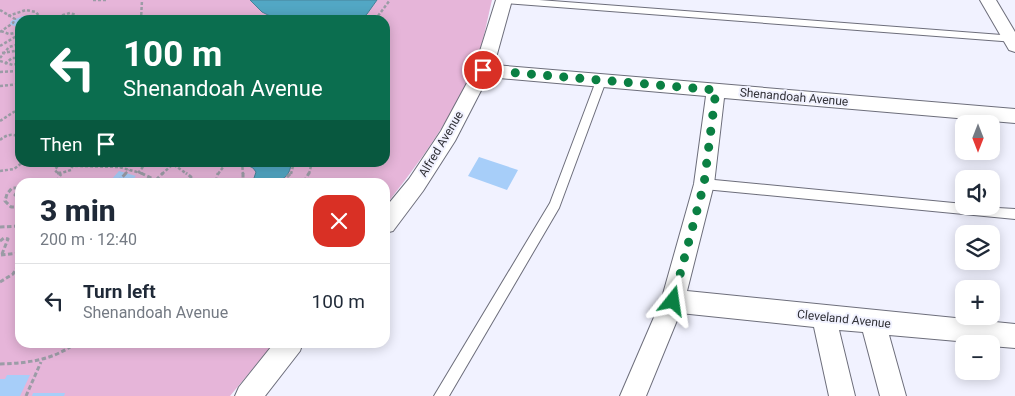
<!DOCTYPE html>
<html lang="en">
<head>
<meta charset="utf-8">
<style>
  body { margin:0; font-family:Roboto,sans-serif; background:#f2f2f3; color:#1f2937; height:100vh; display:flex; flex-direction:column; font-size:19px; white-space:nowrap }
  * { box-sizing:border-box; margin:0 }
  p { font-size:16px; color:#747a83 }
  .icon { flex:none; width:28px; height:28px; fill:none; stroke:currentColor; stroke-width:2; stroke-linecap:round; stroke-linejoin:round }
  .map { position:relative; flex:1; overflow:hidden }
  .sheet { position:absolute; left:15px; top:178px; width:375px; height:170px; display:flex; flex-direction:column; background:#fff; border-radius:15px; box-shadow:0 2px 12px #0003 }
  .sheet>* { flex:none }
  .guide { position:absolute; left:15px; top:15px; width:375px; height:152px; border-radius:15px; box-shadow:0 2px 12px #0003; background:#0b6e4f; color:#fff; overflow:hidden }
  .needle { width:32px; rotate:180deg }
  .buttons { position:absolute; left:955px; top:115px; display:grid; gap:10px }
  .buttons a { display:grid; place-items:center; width:45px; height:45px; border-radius:10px; background:#fff; box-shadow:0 2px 12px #0003; font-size:25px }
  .pin { position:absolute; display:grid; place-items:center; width:42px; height:42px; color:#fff; margin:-21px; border:2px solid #fff; border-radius:50%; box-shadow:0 1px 5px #0007 }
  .me { position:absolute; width:55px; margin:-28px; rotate:15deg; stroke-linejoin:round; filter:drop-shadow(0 0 4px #0008) }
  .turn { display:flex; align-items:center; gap:18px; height:105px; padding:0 25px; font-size:22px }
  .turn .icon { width:65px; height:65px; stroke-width:2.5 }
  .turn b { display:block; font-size:35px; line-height:42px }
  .then { display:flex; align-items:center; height:48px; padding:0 25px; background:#0003; gap:10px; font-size:19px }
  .round { display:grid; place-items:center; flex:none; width:52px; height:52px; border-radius:15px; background:#f2f2f3 }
  .headline { display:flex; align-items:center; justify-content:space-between; height:85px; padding:0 25px }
  h1 { font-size:30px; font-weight:800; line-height:38px }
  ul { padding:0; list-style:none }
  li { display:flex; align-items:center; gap:15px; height:75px; padding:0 25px; border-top:1px solid #e0e1e3 }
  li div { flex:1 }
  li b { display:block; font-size:19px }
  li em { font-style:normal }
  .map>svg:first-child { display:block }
  .green { fill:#e6b5d9; fill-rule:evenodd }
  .water { fill:#52a7c4; stroke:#488399 }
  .building { fill:#a7cef9 }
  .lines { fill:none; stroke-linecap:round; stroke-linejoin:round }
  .lane-casing { stroke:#6d6e7b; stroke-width:2 }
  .street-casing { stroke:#6d6e7b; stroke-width:2 }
  .path-far1 { stroke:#9b9ca6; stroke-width:2.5; stroke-dasharray:3 2; stroke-linecap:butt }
  .path { stroke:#9b9ca6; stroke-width:3; stroke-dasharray:4.5 2.5; stroke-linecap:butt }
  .lane { fill:#fff; fill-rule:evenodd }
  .street { fill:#fff; fill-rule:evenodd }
  .route { stroke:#0b8043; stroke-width:9; stroke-dasharray:0 16.2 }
  .labels { text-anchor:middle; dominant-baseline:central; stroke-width:4; stroke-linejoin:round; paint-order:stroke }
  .street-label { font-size:12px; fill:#303036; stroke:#f1f2ff }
</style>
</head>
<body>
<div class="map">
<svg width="1015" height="396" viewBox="0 0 1015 396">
  <rect width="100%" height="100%" fill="#f1f2ff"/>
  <path class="green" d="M0,0H492C487,20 484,41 476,60C456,113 420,162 385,206V182H20V342L274,343L230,396H0ZM20,20H385V162H20Z"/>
  <path class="water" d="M250,0H377L367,14L360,20L276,19L262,12Z
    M247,163H291C290,186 266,183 250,182L254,178L256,172L253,168L247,165Z"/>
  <path class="building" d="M23,16L27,18L26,20H20V25L14,26L10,24L11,21Z
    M479,157L518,170L507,190L468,176Z
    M119,171L136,176L130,182L111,180Z
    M7,375H30L20,396H0V379H5Z
    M33,393H65L64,396H32Z"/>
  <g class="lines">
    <g class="lane-casing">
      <path id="lane" d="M500,0H539L1015,36V42L504,3Z
        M601,78L606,81L559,208L449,396H434L550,203L596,81Z
        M704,179L964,204V206L1015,209V219L704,189L700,187L698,184L700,181Z"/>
    </g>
    <g class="street-casing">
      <path id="street" d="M496,0H512L494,65L1015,109V123L724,98L714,184L687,291L1015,324V348L991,346V344L889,335L906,396H880L863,332L839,330L855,396H829L814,327L680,313L646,396H620L661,301L694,184L706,96L488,77L455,141L423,191L393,231L385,233V208L409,179L441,131L474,70Z
        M980,0H996L1015,32V52L1009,50Z
        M275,342H303L300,351L265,396H235L239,387Z"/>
    </g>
    <path class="path-far1" d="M93,0H106
      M0,10L15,19L13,23L0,32
      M8,16L26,10L36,12L39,16L38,20
      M60,20L63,15L70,13L76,15L79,20
      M85,20H94
      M141,20L142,0
      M375,20L390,0
      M1,31L9,34L20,32
      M0,46L20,34
      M2,53L15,51
      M0,58L9,47L20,44
      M0,61L13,65L20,63
      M5,64L12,58H17
      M0,72L20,71
      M0,86L20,84
      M0,121L20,108
      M0,140C6,135 12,133 19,137L20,144
      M60,162L55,170L58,174L71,170L74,162
      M170,162L187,174
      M242,162L243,174
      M75,166L119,167L144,174
      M119,167L122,162
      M0,171L14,169L23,162
      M138,173L147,162
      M125,174L129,170
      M162,174L173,164
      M218,174L227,162
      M291,174L294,162
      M309,174L312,162"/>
    <path class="path" d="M57,173H61
      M141,173L159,182
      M243,173V182
      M156,180L163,173
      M29,182L30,180L41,182
      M56,182L61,174
      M118,182L126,173
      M184,182L191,177L186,173
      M216,182L218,173
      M282,182L291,173
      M304,182L309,173
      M20,187L15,195L20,198
      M18,188H12L7,194L5,201L11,207H20
      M0,227L20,226
      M0,241L4,238L8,239L2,254
      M1,255L20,253
      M0,282L13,274L20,262
      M0,364C29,363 54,360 77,342
      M26,396L41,362"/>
    <use href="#lane" class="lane"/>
    <use href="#street" class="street"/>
  </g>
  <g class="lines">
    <path class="route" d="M483,70L716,90L704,184L673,301"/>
  </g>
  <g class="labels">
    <g class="street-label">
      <text transform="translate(794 97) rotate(5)">Shenandoah Avenue</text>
      <text transform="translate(441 144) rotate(-59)">Alfred Avenue</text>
      <text transform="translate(844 319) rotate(6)">Cleveland Avenue</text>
    </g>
  </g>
</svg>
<div class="buttons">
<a><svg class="needle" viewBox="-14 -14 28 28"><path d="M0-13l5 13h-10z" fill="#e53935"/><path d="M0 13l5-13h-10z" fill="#747a83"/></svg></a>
<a><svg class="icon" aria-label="sound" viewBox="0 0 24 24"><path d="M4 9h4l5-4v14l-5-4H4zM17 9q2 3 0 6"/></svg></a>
<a><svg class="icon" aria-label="layers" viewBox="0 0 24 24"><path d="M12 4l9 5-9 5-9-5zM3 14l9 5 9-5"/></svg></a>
<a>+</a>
<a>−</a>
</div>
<div class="pin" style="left:483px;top:70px;background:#d93025"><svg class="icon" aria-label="arrive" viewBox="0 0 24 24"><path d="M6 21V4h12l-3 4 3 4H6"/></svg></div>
<svg class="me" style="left:673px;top:301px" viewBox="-20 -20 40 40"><path d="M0-17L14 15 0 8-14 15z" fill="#0b8043" stroke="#fff" stroke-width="4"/></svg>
<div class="guide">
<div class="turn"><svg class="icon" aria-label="left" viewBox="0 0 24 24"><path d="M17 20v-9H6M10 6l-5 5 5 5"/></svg><div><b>100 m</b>Shenandoah Avenue</div></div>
<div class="then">Then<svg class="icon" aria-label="arrive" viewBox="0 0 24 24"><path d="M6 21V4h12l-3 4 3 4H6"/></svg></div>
</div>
<section class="sheet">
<div class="headline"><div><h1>3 min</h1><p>200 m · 12:40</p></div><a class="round" style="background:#d93025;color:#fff"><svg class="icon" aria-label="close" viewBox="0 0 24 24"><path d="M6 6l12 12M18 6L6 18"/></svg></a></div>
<ul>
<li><svg class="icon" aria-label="left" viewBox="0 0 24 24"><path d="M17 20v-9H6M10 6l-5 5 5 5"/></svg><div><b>Turn left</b><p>Shenandoah Avenue</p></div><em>100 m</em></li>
</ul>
</section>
</div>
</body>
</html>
